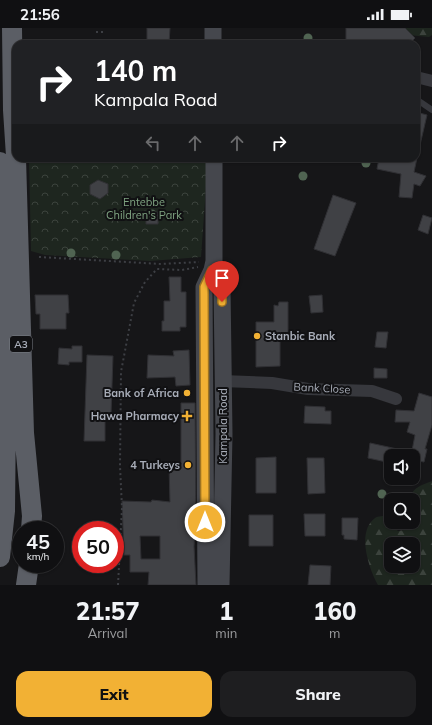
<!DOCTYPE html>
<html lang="en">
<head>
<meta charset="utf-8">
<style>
  body { margin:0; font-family:Mulish,sans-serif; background:#1e1e20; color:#f1f3f6; height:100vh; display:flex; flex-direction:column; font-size:15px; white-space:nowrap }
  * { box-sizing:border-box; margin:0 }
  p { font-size:13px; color:#9c9d9f }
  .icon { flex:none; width:22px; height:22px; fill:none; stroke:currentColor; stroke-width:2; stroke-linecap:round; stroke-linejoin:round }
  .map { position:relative; height:557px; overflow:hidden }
  .panel { display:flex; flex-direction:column; background:#101012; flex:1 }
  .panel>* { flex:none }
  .banner { position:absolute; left:12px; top:12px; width:408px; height:122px; border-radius:12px; box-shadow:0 1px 3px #0004,0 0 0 1px #303032; background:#202124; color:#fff; overflow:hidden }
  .controls { position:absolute; left:384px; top:421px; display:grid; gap:8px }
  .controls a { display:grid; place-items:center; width:36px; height:36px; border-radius:8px; background:#101012; box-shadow:0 1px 3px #0004,0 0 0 1px #303032; font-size:20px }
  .speed { position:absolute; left:12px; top:493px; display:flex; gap:8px; font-size:20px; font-weight:700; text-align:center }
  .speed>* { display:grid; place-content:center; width:52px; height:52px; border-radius:50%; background:#101012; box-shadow:0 1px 3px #0004,0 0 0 1px #303032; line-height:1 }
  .speed small { font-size:10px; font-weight:400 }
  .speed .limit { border:6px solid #d22; background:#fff; color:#111 }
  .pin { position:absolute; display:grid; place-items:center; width:34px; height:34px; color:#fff; margin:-41px -17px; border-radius:50% 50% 50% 0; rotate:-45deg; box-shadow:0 0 4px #0007 }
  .pin .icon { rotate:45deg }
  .me { position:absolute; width:44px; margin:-22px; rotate:0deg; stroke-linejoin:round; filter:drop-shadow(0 0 3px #0008) }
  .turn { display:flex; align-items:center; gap:14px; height:84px; padding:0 16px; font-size:18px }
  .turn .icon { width:52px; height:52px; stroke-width:2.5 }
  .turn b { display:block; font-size:28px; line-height:34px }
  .lanes { display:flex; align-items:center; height:38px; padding:0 16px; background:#0003; justify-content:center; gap:20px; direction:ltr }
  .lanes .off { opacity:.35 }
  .eta { display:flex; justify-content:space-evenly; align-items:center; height:68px; text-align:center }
  .eta b { font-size:24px; font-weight:800; line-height:28px }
  .button { display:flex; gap:8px; margin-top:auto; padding:8px 16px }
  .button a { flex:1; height:46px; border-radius:12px; background:#f2b134; color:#111; font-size:16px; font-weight:800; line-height:46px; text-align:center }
  .button a+a { background:#1e1e20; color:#f1f3f6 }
  .status { display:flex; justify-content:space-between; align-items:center; height:28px; padding:0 20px; background:#101012; direction:ltr }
  .status svg { height:11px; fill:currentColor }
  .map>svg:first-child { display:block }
  .forest { fill:url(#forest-firs); fill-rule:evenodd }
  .park { fill:url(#park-crowns) }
  .building { fill:#404145; stroke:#303034; fill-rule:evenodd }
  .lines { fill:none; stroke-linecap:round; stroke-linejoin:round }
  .path { stroke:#3d3f44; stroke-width:2; stroke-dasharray:2 3; stroke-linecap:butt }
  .service { stroke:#37383d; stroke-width:6 }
  .minor { stroke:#37383d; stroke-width:12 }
  .secondary { stroke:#45474d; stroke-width:17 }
  .trunk { stroke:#5b5e65; stroke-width:20 }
  .tree { fill:#506452 }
  .route-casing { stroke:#9d7322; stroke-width:10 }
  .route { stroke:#f2b134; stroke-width:7 }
  .poi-dot { fill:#f2b134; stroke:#111113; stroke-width:1.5 }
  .labels { text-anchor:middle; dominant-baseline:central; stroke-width:4; stroke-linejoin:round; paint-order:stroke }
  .shield { fill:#111113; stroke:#7b7e86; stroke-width:1 }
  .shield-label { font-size:10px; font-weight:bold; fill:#a8adb8 }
  .park-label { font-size:11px; fill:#7fa381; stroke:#111113 }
  .poi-label { font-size:11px; font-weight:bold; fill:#a8adb8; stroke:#111113; text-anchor:end }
  .street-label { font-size:11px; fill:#a8adb8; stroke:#111113 }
</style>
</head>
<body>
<div class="status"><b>21:56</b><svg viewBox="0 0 49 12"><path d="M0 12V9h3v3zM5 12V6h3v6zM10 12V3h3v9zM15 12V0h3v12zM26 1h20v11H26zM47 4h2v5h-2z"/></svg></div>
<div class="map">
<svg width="432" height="557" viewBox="0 0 432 557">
  <defs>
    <pattern id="forest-firs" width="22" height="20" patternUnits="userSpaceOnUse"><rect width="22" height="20" fill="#1e261f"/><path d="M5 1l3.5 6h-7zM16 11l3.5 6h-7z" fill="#3c433d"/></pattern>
    <pattern id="park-crowns" width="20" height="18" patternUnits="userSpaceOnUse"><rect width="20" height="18" fill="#1e261f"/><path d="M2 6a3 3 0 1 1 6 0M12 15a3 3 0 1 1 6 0" fill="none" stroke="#3c433d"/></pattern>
  </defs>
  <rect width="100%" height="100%" fill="#161618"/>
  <path class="forest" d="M402,0H432V7L429,9L408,7Z
    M432,453V557H378C369,541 356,504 375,490C378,488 384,488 388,488L391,496L398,503L404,502L407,494H413V472H410C411,460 422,457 432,453ZM391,516H413V538H391Z"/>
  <path class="park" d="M29,130H208L201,229L150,233L45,227L31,223Z"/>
  <path class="building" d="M147,0H170L169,16H147Z
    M346,0H405L415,10L409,16H346Z
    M416,84L427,87L420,117L416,116Z
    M379,130H417L414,144L426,148L420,158L414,156L412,170L399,169L401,146L377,141Z
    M98,152L108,156V165L100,171L90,166V157Z
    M333,167L356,175L335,228L314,221Z
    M146,184H158V196H146Z
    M423,187L432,190L428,206L418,202Z
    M169,249H181V264H186V299H180V303H162V293H164V273H170Z
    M35,267H68L69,285H66V301H40V286H36Z
    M322,267L323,284L311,285L309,268Z
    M279,274H288V308H280V338L256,339V294H274V277L278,278Z
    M377,304H388L386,320L375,319Z
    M72,318H82V334H69V337L58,336L59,320L72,321Z
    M189,322L190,357L176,358L175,349L147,350L148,327L174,328L173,323Z
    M87,327L113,328L111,386H105V413H84Z
    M374,340L387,341V350H374Z
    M419,365L432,369V397L425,421H427L424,434L413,432V428H411L415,407L407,404L410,394H395L396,382L414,383Z
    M181,375H195L196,491L194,518L196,557H148L149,544H130V527H124L122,473L151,474L152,472L170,474L169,438H181ZM140,508H160V531H141Z
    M305,378L325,379V383H331V396L304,395Z
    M370,415L411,424V428H391V435L368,430Z
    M276,429V465H256V430Z
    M307,430H324L325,465L308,466Z
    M304,486H325V508H305Z
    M249,487H273V518H249Z
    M342,490H358L357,512L344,511V507H342Z
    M310,537L331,538L330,557H308Z"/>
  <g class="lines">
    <path class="path" d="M96,4H103
      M39,229L161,236L199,234
      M118,557L122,480L120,438L121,344L134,275L145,254L157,241L182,242L198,239"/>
    <path class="service" d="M416,71L432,82"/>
    <path class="minor" d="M416,49L432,53
      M222,353L272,355L308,361L372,363L396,371"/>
    <path class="secondary" d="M213,0V16
      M212,242L222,258L224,406L221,557
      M206,557L204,259L212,242L214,233V130"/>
    <path class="trunk" d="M12,0L13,82L16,128
      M16,130L24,405L32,488L31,502
      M0,134L6,388L5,483L0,529
      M26,557L29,536"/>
  </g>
  <g class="tree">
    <circle cx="308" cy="10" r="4.5"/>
    <circle cx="366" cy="135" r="4.5"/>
    <circle cx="303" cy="148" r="4.5"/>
    <circle cx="152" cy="186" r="4.5"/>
    <circle cx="71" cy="225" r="4.5"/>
    <circle cx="116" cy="227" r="4.5"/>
    <circle cx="382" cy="466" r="4.5"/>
  </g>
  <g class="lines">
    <g class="route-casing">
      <path id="route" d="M205,494L204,259L212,242L222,258V274"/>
    </g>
    <use href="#route" class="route"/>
  </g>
  <g class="poi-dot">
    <circle cx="257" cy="308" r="4"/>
    <circle cx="187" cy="365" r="4"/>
    <path d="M185 382h4v4h4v4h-4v4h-4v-4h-4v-4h4z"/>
    <circle cx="188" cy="437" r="4"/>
  </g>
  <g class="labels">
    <rect class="shield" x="10" y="308" width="22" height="16" rx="3"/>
    <g class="shield-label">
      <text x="21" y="316">A3</text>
    </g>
    <g class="park-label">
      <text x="144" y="174">Entebbe<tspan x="144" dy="13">Children's Park</tspan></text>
    </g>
    <g class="poi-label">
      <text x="265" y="308" text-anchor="start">Stanbic Bank</text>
      <text x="179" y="365">Bank of Africa</text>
      <text x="179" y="388">Hawa Pharmacy</text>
      <text x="180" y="437">4 Turkeys</text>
    </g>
    <g class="street-label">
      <text transform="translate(322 360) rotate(3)">Bank Close</text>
      <text transform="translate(223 398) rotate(-90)">Kampala Road</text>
    </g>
  </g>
</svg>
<div class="controls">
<a><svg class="icon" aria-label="sound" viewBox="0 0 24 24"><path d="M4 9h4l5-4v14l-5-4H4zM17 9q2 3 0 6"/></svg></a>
<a><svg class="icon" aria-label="search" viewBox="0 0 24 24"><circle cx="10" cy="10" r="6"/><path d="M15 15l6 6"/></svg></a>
<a><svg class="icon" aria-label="layers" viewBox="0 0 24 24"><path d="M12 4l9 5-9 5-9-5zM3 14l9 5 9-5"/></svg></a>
</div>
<div class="speed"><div>45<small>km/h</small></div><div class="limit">50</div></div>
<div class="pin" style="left:222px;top:274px;background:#d93025"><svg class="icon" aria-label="arrive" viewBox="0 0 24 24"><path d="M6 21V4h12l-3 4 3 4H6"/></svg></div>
<svg class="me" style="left:205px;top:494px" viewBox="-20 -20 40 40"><circle r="17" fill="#f2b134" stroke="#fff" stroke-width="3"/><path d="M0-11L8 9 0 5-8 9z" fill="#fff"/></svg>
<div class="banner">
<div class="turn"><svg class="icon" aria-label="right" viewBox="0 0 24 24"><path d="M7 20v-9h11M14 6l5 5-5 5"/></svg><div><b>140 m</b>Kampala Road</div></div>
<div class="lanes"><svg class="icon off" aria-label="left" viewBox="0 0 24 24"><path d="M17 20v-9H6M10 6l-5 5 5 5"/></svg><svg class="icon off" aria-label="ahead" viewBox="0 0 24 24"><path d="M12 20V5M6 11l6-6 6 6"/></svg><svg class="icon off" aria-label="ahead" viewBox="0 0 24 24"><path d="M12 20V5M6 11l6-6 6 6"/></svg><svg class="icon" aria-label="right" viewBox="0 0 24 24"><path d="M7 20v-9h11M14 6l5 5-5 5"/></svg></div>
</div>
</div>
<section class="panel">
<div class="eta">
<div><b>21:57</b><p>Arrival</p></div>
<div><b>1</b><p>min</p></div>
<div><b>160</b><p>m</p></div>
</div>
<div class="button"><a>Exit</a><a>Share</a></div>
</section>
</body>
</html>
